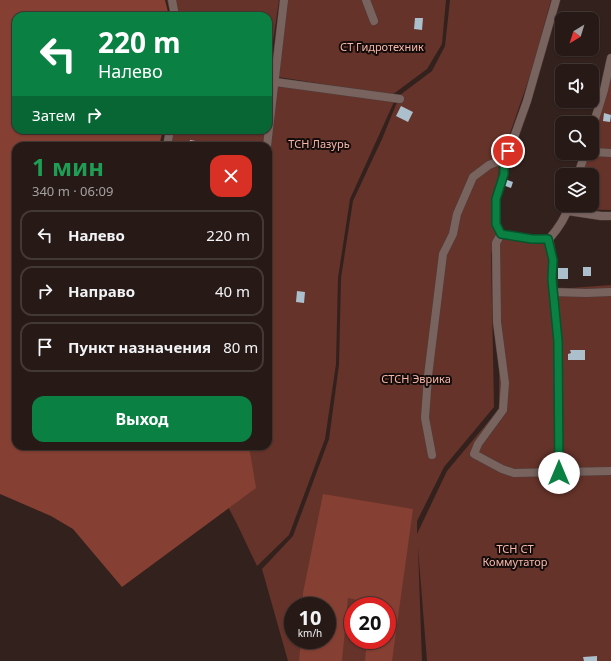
<!DOCTYPE html>
<html lang="ru">
<head>
<meta charset="utf-8">
<style>
  body { margin:0; font-family:"Noto Sans",sans-serif; background:#2e221f; color:#f1f3f6; height:100vh; display:flex; flex-direction:column; font-size:15px; white-space:nowrap }
  * { box-sizing:border-box; margin:0 }
  p { font-size:13px; color:#a4a0a1 }
  .icon { flex:none; width:22px; height:22px; fill:none; stroke:currentColor; stroke-width:2; stroke-linecap:round; stroke-linejoin:round }
  .map { position:relative; flex:1; overflow:hidden }
  .details { position:absolute; left:12px; top:142px; width:260px; height:308px; display:flex; flex-direction:column; background:#261916; border-radius:12px; box-shadow:0 1px 3px #0004,0 0 0 1px #423835 }
  .details>* { flex:none }
  .top-card { position:absolute; left:12px; top:12px; width:260px; height:122px; border-radius:12px; box-shadow:0 1px 3px #0004,0 0 0 1px #423835; background:#0b8043; color:#fff; overflow:hidden }
  .needle { width:26px; rotate:218deg }
  .controls { position:absolute; left:555px; top:12px; display:grid; gap:8px }
  .controls a { display:grid; place-items:center; width:44px; height:44px; border-radius:8px; background:#261916; box-shadow:0 1px 3px #0004,0 0 0 1px #423835; font-size:20px }
  .speed { position:absolute; left:284px; top:597px; display:flex; gap:8px; font-size:20px; font-weight:700; text-align:center }
  .speed>* { display:grid; place-content:center; width:52px; height:52px; border-radius:50%; background:#261916; box-shadow:0 1px 3px #0004,0 0 0 1px #423835; line-height:1 }
  .speed small { font-size:10px; font-weight:400 }
  .speed .limit { border:6px solid #d22; background:#fff; color:#111 }
  .pin { position:absolute; display:grid; place-items:center; width:34px; height:34px; color:#fff; margin:-17px; border:2px solid #fff; border-radius:50%; box-shadow:0 1px 4px #0007 }
  .me { position:absolute; width:44px; margin:-22px; rotate:0deg; stroke-linejoin:round; filter:drop-shadow(0 0 3px #0008) }
  .turn { display:flex; align-items:center; gap:14px; height:84px; padding:0 20px; font-size:18px }
  .turn .icon { width:52px; height:52px; stroke-width:2.5 }
  .turn b { display:block; font-size:28px; line-height:34px }
  .then { display:flex; align-items:center; height:38px; padding:0 20px; background:#0003; gap:8px; font-size:15px }
  .round { display:grid; place-items:center; flex:none; width:42px; height:42px; border-radius:12px; background:#2e221f }
  .headline { display:flex; align-items:center; justify-content:space-between; height:68px; padding:0 20px }
  h1 { font-size:24px; font-weight:700; line-height:30px; color:#1e9e55 }
  .button { display:flex; gap:8px; margin-top:auto; padding:8px 20px }
  .button a { flex:1; height:46px; border-radius:12px; background:#0b8043; color:#fff; font-size:16px; font-weight:700; line-height:46px; text-align:center }
  ul { padding:0; list-style:none }
  li { display:flex; align-items:center; gap:12px; height:50px; margin:0 8px 6px; padding:0 12px; border:2px solid #423835; border-radius:12px }
  li div { flex:1 }
  li b { display:block; font-size:15px }
  li em { font-style:normal }
  .map>svg:first-child { display:block }
  .green { fill:#65332a; fill-rule:evenodd }
  .forest { fill:#853f33 }
  .building { fill:#acbfcd }
  .lines { fill:none; stroke-linecap:round; stroke-linejoin:round }
  .minor-casing { stroke:#4d3e3b; stroke-width:9 }
  .minor { stroke:#78635f; stroke-width:8 }
  .route-casing { stroke:#07532c; stroke-width:10 }
  .route { stroke:#0b8043; stroke-width:7 }
  .labels { text-anchor:middle; dominant-baseline:central; stroke-width:4; stroke-linejoin:round; paint-order:stroke }
  .park-label { font-size:11px; fill:#f7b6aa; stroke:#150d0b }
</style>
</head>
<body>
<div class="map">
<svg width="611" height="661" viewBox="0 0 611 661">
  <rect width="100%" height="100%" fill="#33211d"/>
  <path class="green" d="M167,0H279L268,77V16H171Z
    M287,0H446L442,44L427,69L392,95L272,76Z
    M450,0H551L533,67L499,165L496,234L491,254L494,407L444,467L417,521V534L447,471L499,409L500,243L503,238L553,243L557,289L611,285V661H427L418,548L422,661H288L262,569L293,536L329,439L339,365L341,278L353,201L382,139L400,95L432,71L445,46ZM293,606H327V640H293ZM353,606H387V640H353Z
    M611,65V210L572,209L573,205H592V175H581L587,153H592V135Z
    M268,84L394,102L350,199L338,278L336,364L325,439L289,535L257,566L237,524L196,446H268V146H163L166,130H268Z"/>
  <path class="forest" d="M0,0H165L169,16H16V130H163L159,146H16V446H249L256,488L122,587L73,529L51,516L0,494Z
    M323,494L413,509L392,661H365L367,640H387V606H371V603L348,598L342,661H299L301,640H327V606H303V593Z"/>
  <path class="building" d="M415,18H423L422,30L414,29Z
    M401,106L413,112L408,122L396,116Z
    M604,113L611,115L610,122L603,121Z
    M190,140L201,142L200,146H189Z
    M505,179L513,182L511,188L503,185Z
    M583,267H591V276H583Z
    M558,268H568V279H558Z
    M297,291L305,292L304,303L296,302Z
    M570,350H585V360H568V354L571,353Z
    M597,656V661H584L583,657Z"/>
  <g class="lines">
    <g class="minor-casing">
      <path id="minor" d="M172,0L175,16
        M366,0L374,21
        M268,81L400,99
        M592,129L604,90L611,58
        M167,146L170,130
        M267,146L284,0
        M592,152L611,153
        M578,175L585,153
        M569,205C566,217 557,230 549,239H532L501,234L496,243L497,322L505,383L503,410L478,444L474,454L502,469L514,473L611,471
        M568,211L601,216H611
        M501,234L496,224V199L504,174V159L512,143L527,101L556,0
        M549,239L553,260V292L586,293L611,292
        M553,292L558,341L559,473
        M432,455L425,418L428,376L443,254L453,234L457,214L473,177L489,165L504,159"/>
    </g>
    <use href="#minor" class="minor"/>
  </g>
  <g class="lines">
    <g class="route-casing">
      <path id="route" d="M508,151L504,159V174L496,199V224L501,234L532,239H548L553,260L552,279L558,341L559,473"/>
    </g>
    <use href="#route" class="route"/>
  </g>
  <g class="labels">
    <g class="park-label">
      <text x="382" y="46">СТ Гидротехник</text>
      <text x="319" y="143">ТСН Лазурь</text>
      <text x="416" y="378">СТСН Эврика</text>
      <text x="515" y="548">ТСН СТ<tspan x="515" dy="13">Коммутатор</tspan></text>
    </g>
  </g>
</svg>
<div class="controls">
<a><svg class="needle" viewBox="-14 -14 28 28"><path d="M0-13l5 13h-10z" fill="#e53935"/><path d="M0 13l5-13h-10z" fill="#a4a0a1"/></svg></a>
<a><svg class="icon" aria-label="sound" viewBox="0 0 24 24"><path d="M4 9h4l5-4v14l-5-4H4zM17 9q2 3 0 6"/></svg></a>
<a><svg class="icon" aria-label="search" viewBox="0 0 24 24"><circle cx="10" cy="10" r="6"/><path d="M15 15l6 6"/></svg></a>
<a><svg class="icon" aria-label="layers" viewBox="0 0 24 24"><path d="M12 4l9 5-9 5-9-5zM3 14l9 5 9-5"/></svg></a>
</div>
<div class="speed"><div>10<small>km/h</small></div><div class="limit">20</div></div>
<div class="pin" style="left:508px;top:151px;background:#d93025"><svg class="icon" aria-label="arrive" viewBox="0 0 24 24"><path d="M6 21V4h12l-3 4 3 4H6"/></svg></div>
<svg class="me" style="left:559px;top:473px" viewBox="-20 -20 40 40"><circle r="19" fill="#fff"/><path d="M0-13L10 11 0 6-10 11z" fill="#0b8043"/></svg>
<div class="top-card">
<div class="turn"><svg class="icon" aria-label="left" viewBox="0 0 24 24"><path d="M17 20v-9H6M10 6l-5 5 5 5"/></svg><div><b>220 m</b>Налево</div></div>
<div class="then">Затем<svg class="icon" aria-label="right" viewBox="0 0 24 24"><path d="M7 20v-9h11M14 6l5 5-5 5"/></svg></div>
</div>
<section class="details">
<div class="headline"><div><h1>1 мин</h1><p>340 m · 06:09</p></div><a class="round" style="background:#d93025;color:#fff"><svg class="icon" aria-label="close" viewBox="0 0 24 24"><path d="M6 6l12 12M18 6L6 18"/></svg></a></div>
<ul>
<li><svg class="icon" aria-label="left" viewBox="0 0 24 24"><path d="M17 20v-9H6M10 6l-5 5 5 5"/></svg><div><b>Налево</b></div><em>220 m</em></li>
<li><svg class="icon" aria-label="right" viewBox="0 0 24 24"><path d="M7 20v-9h11M14 6l5 5-5 5"/></svg><div><b>Направо</b></div><em>40 m</em></li>
<li><svg class="icon" aria-label="arrive" viewBox="0 0 24 24"><path d="M6 21V4h12l-3 4 3 4H6"/></svg><div><b>Пункт назначения</b></div><em>80 m</em></li>
</ul>
<div class="button"><a>Выход</a></div>
</section>
</div>
</body>
</html>
